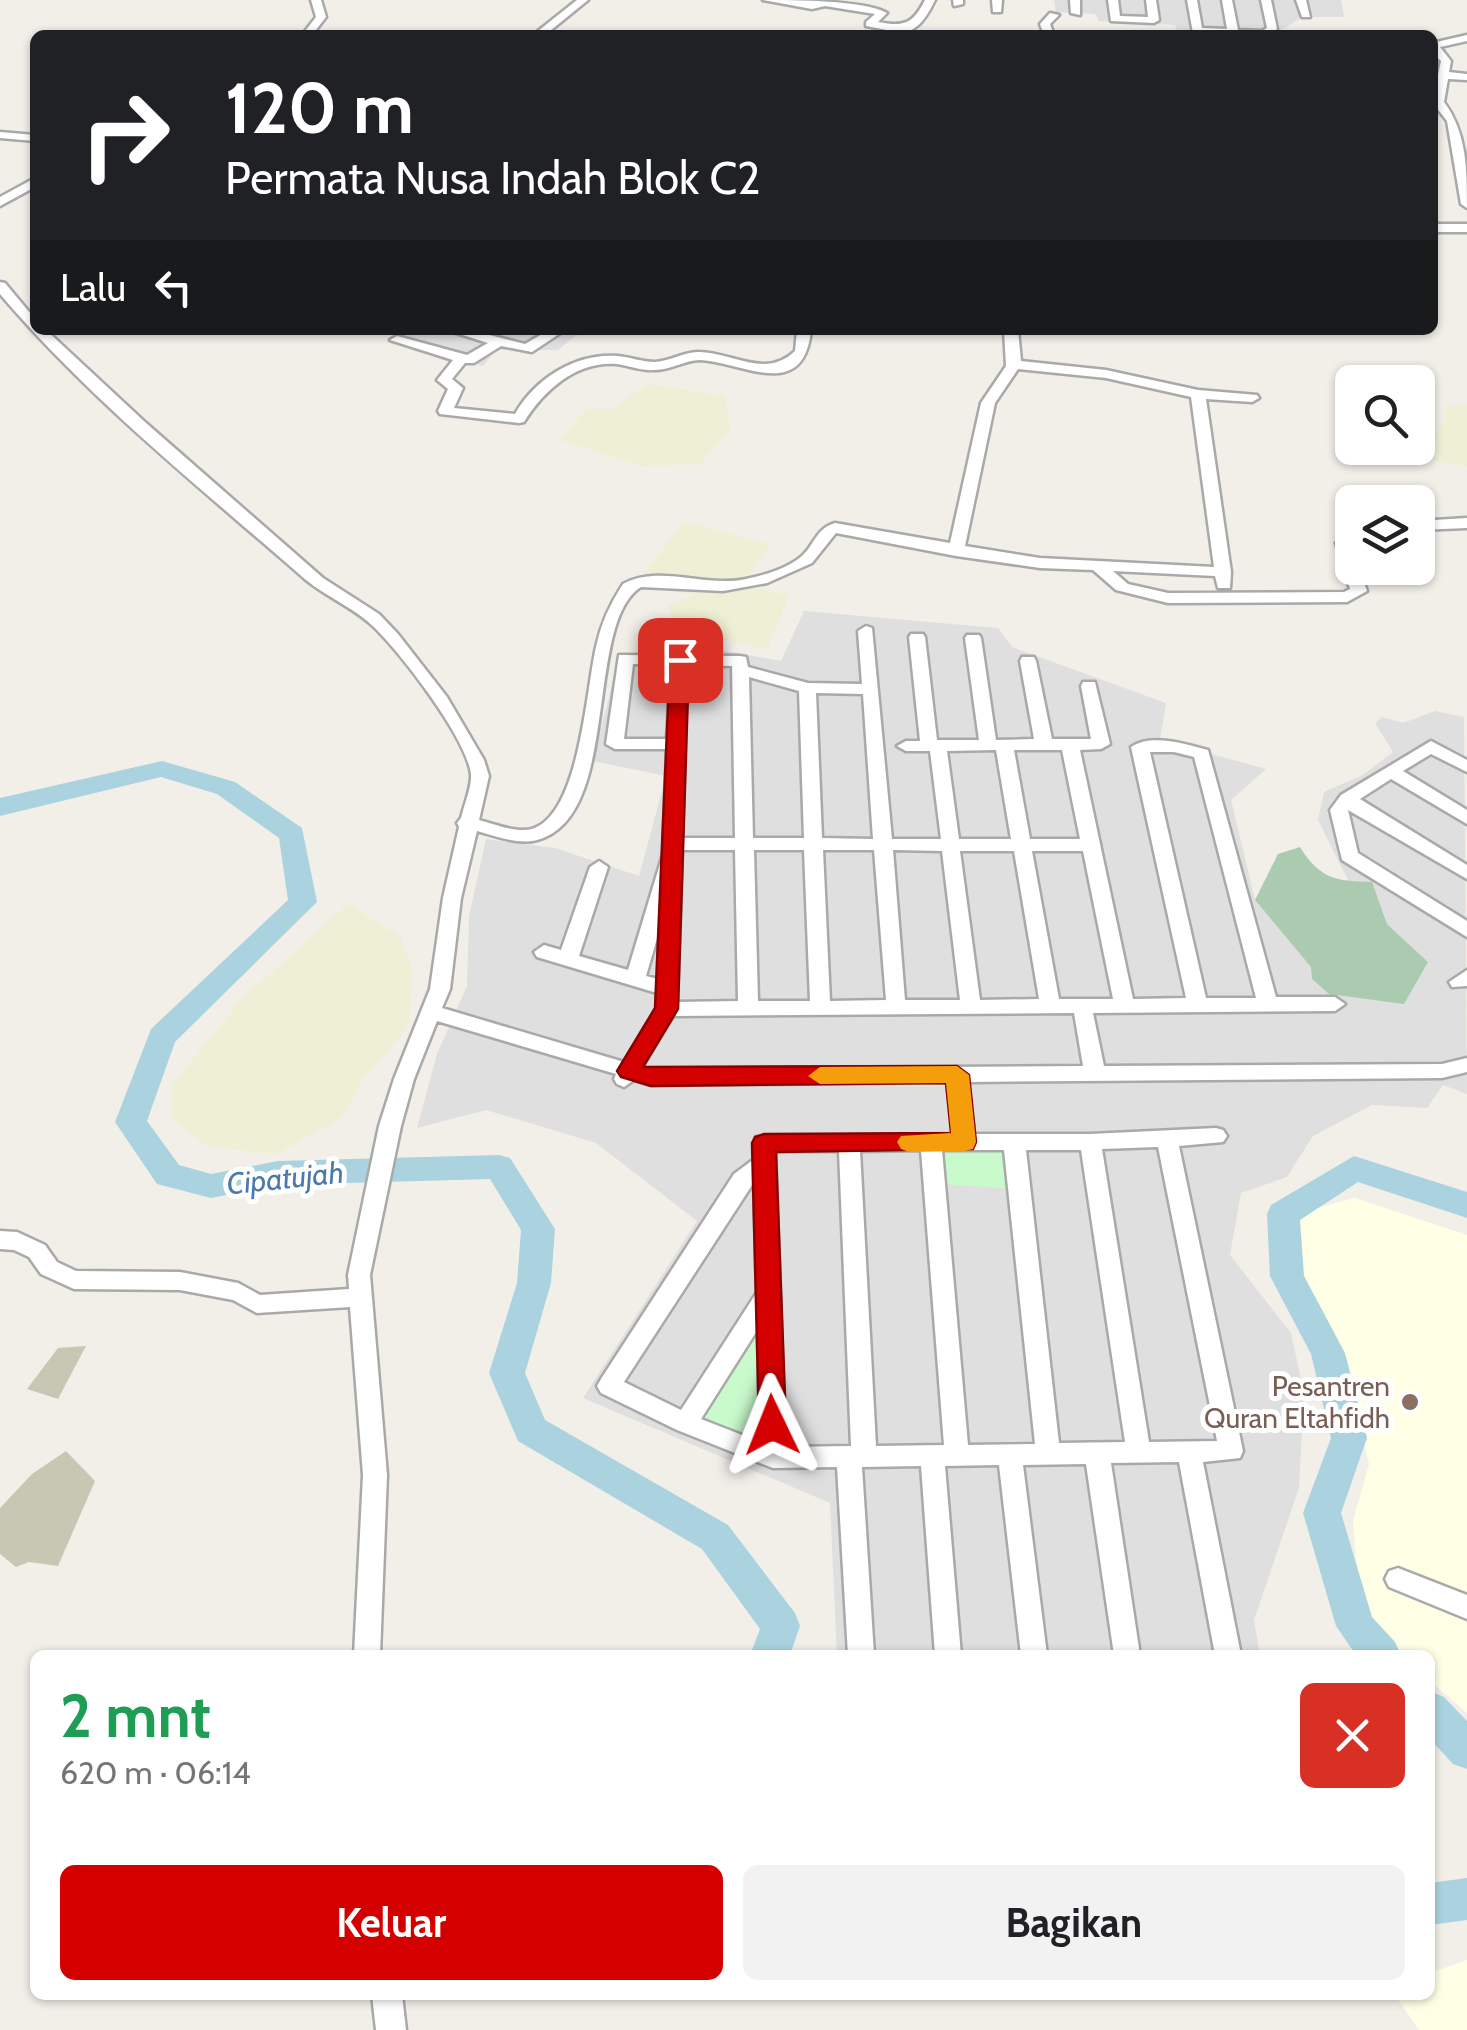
<!DOCTYPE html>
<html lang="id">
<head>
<meta charset="utf-8">
<style>
  body { margin:0; font-family:Cabin,sans-serif; background:#f2f2f2; color:#202124; height:100vh; display:flex; flex-direction:column; font-size:38px; white-space:nowrap }
  * { box-sizing:border-box; margin:0 }
  p { font-size:32px; color:#757577 }
  .icon { flex:none; width:55px; height:55px; fill:none; stroke:currentColor; stroke-width:2; stroke-linecap:round; stroke-linejoin:round }
  .map { position:relative; flex:1; overflow:hidden }
  .panel { position:absolute; left:30px; top:1650px; width:1405px; height:350px; display:flex; flex-direction:column; background:#fff; border-radius:15px; box-shadow:0 2px 8px #0004 }
  .panel>* { flex:none }
  .top-card { position:absolute; left:30px; top:30px; width:1408px; height:305px; border-radius:15px; box-shadow:0 2px 8px #0004; background:#202124; color:#fff; overflow:hidden }
  .tools { position:absolute; left:1335px; top:365px; display:grid; gap:20px }
  .tools a { display:grid; place-items:center; width:100px; height:100px; border-radius:15px; background:#fff; box-shadow:0 2px 8px #0004; font-size:50px }
  .pin { position:absolute; display:grid; place-items:center; width:85px; height:85px; color:#fff; margin:-42px; border-radius:20px; box-shadow:0 5px 15px #0006 }
  .me { position:absolute; width:110px; margin:-55px; rotate:358deg; stroke-linejoin:round; filter:drop-shadow(0 0 8px #0008) }
  .turn { display:flex; align-items:center; gap:35px; height:210px; padding:0 30px; font-size:45px }
  .turn .icon { width:130px; height:130px; stroke-width:2.5 }
  .turn b { display:block; font-size:70px; line-height:85px }
  .then { display:flex; align-items:center; height:95px; padding:0 30px; background:#0003; gap:20px; font-size:38px }
  .round { display:grid; place-items:center; flex:none; width:105px; height:105px; border-radius:15px; background:#f2f2f2 }
  .summary { display:flex; align-items:center; justify-content:space-between; height:170px; padding:0 30px }
  h1 { font-size:60px; font-weight:700; line-height:75px; color:#1e9e55 }
  .primary-button { display:flex; gap:20px; margin-top:auto; padding:20px 30px }
  .primary-button a { flex:1; height:115px; border-radius:15px; background:#d40000; color:#fff; font-size:40px; font-weight:700; line-height:115px; text-align:center }
  .primary-button a+a { background:#f2f2f2; color:#202124 }
  .map>svg:first-child { display:block }
  .residential { fill:#e0dfdf }
  .education { fill:#ffffe5 }
  .construction { fill:#c7c7b4 }
  .farmland { fill:#eef0d5 }
  .cemetery { fill:#aacbaf }
  .park { fill:#c8facc }
  .lines { fill:none; stroke-linecap:round; stroke-linejoin:round }
  .river { fill:#aad3df; fill-rule:evenodd }
  .minor-casing { stroke:#a9a9a9; stroke-width:5 }
  .minor { fill:#fff; fill-rule:evenodd }
  .route { fill:#d40000; stroke:#8a0000; stroke-width:2.5 }
  .slow { fill:#f59e0b }
  .education-dot { fill:#8d6e63; stroke:#fff; stroke-width:4 }
  .labels { text-anchor:middle; dominant-baseline:central; stroke-width:10; stroke-linejoin:round; paint-order:stroke }
  .education-label { font-size:28px; fill:#785e54; stroke:#fff; text-anchor:end }
  .water-label { font-size:30px; font-style:italic; fill:#4a7aab; stroke:#fff }
</style>
</head>
<body>
<div class="map">
<svg width="1467" height="2030" viewBox="0 0 1467 2030">
  <rect width="100%" height="100%" fill="#f2efe9"/>
  <path class="residential" d="M1054,0H1341L1344,17H1302L1274,35L1178,33L1175,25L1099,21L1095,14L1056,12Z
    M403,330H583L558,350H495L483,366L388,341Z
    M804,611L998,628L1012,647L1166,703L1160,740L1266,769L1231,800L1255,900L1312,967L1428,962L1387,924L1372,883L1349,882L1318,820L1324,792L1363,775L1393,752L1375,723L1382,717L1403,723L1435,711L1464,717L1467,1094L1443,1085L1427,1108L1372,1105L1313,1136L1287,1177L1241,1193L1230,1255L1291,1333L1304,1393L1299,1488L1254,1620L1260,1655H837L830,1503L583,1398L697,1221L596,1143L486,1110L417,1128L437,1054L467,986L469,916L486,839L555,848L639,876L666,776L593,761L619,656L688,655L704,647L781,661Z"/>
  <path class="education" d="M1355,1198L1467,1235V1713L1430,1681V1655H1399L1385,1643L1358,1586L1353,1521L1369,1464L1338,1340L1285,1265V1241L1308,1210Z
    M1467,1960V2030H1419L1395,1995H1430V1973Z"/>
  <path class="construction" d="M86,1346L58,1399L27,1389L58,1348Z
    M66,1451L95,1481L58,1566L29,1562L16,1567L0,1554V1508L32,1474Z"/>
  <path class="farmland" d="M648,384L725,396L730,430L700,464L641,466L560,440L586,409H612Z
    M1445,405H1467V466L1434,460L1407,448H1418V437L1432,435L1443,424Z
    M684,522L770,544L743,585L789,595L767,650L675,628L668,605L698,595L634,586Z
    M348,904L401,937L413,973L408,1027L364,1078L341,1118L277,1154L208,1147L171,1118L172,1085L242,999Z"/>
  <path class="cemetery" d="M1300,847C1320,879 1335,881 1372,882L1387,924L1428,962L1404,1004L1329,994L1312,979L1311,967L1255,900L1278,854Z"/>
  <path class="park" d="M936,1145L1010,1147L1014,1189L941,1184Z
    M766,1304L770,1452L692,1421Z"/>
  <g class="lines">
    <path class="river" d="M162,761L235,782L302,828L317,902L175,1042L147,1121L179,1165L211,1174L278,1161L499,1155L510,1158L555,1229L551,1283L525,1373L545,1420L728,1525L795,1613L800,1626L790,1655H750L760,1629L702,1549L518,1441L489,1373L517,1283L521,1230L490,1179L278,1185L211,1198L157,1184L115,1122L151,1029L288,900L279,838L217,794L161,777L0,816V798Z
      M1354,1156L1467,1192V1218L1358,1182L1300,1220L1304,1276L1345,1353L1367,1438L1341,1513L1372,1617L1395,1642L1401,1655H1356L1336,1626L1303,1513L1331,1438L1311,1354L1270,1276L1267,1214L1271,1205Z
      M1430,1691L1444,1697L1467,1721V1769L1453,1764L1430,1739Z
      M1467,1878V1920L1430,1925V1883Z"/>
    <g class="minor-casing">
      <path id="minor" d="M311,0H321L326,17L312,35H302L316,17Z
        M577,0H588L545,35H533Z
        M763,0C792,0 865,0 887,13L878,22C904,27 913,24 925,0H935C925,21 915,35 889,35L892,31L866,26V22L875,14L825,6L812,9Z
        M953,0H963V4L954,6Z
        M992,0H1002L1001,12H993Z
        M1070,0H1080V15L1071,13Z
        M1108,0H1118L1120,16L1148,17L1146,0H1156L1159,20L1154,23L1111,21Z
        M1187,0H1197L1202,28L1227,29L1222,0H1232L1238,30L1262,31L1267,28L1261,0H1271L1277,29L1270,35L1193,33Z
        M1296,0H1306L1310,17H1302Z
        M1050,13L1059,15L1050,24L1054,35H1044L1040,24Z
        M1467,35V41L1440,47L1451,61L1449,72L1467,74V80L1448,79L1444,102C1467,133 1467,169 1467,208L1461,204L1447,121L1432,102L1441,61L1432,52V43Z
        M0,132L35,135V141L0,138Z
        M35,178V187L0,206V197Z
        M1432,224H1467V232H1432Z
        M0,282L5,283L35,319V330H46L146,423L323,578L379,614L398,634L447,697L484,760L489,776L479,820C494,824 516,833 532,829C580,814 586,690 596,647C601,623 610,604 623,584C660,564 706,588 746,579C765,575 789,568 803,555C816,542 816,529 835,523L950,543L981,403L1006,366L1004,330H1018L1021,361L1106,370L1198,390L1257,395L1259,398L1252,402L1206,399L1231,572L1230,588H1218L1215,576L1113,571L1128,584L1168,593L1344,592L1350,589L1336,543L1352,531V568H1359L1367,591L1347,602L1168,603L1116,590L1093,570L1040,568L956,556L836,533L812,563L767,583L723,591L641,587C583,623 623,817 537,840C518,845 495,836 477,831L461,898L450,989L442,1008L624,1062L657,1009V993L537,957L534,952L544,945L561,950L590,867L599,861L608,867L579,956L628,970L663,854L667,749H615L606,744L619,655L740,656L746,657L748,667L808,683L862,684L858,631L866,626L872,628L892,839H941L930,751H906L897,746L906,741H920L909,637L911,634H923L925,637L937,740H979L965,638L967,635H979L981,638L996,740L1034,739L1020,661L1022,657H1034L1036,661L1052,739H1091L1081,686L1083,682H1095L1110,744L1101,749L1080,750L1133,999L1186,998L1131,747C1151,733 1186,744 1208,750L1276,997H1335L1345,1004L1335,1011L1093,1013L1104,1066L1442,1064L1467,1058V1072L1442,1078L968,1082L974,1134H1090L1216,1128L1223,1130L1227,1136L1223,1142L1179,1146L1243,1451L1240,1458L1203,1462L1241,1655H1215L1179,1462L1111,1463L1140,1655H1114L1086,1464L1023,1465L1047,1655H1021L999,1465L945,1466L961,1655H935L921,1466L862,1467L874,1655H848L837,1467L773,1468L677,1430L601,1393L597,1386L601,1379L734,1174L754,1159L756,1137L953,1134L947,1082L651,1085L634,1080L624,1087L617,1084L614,1079L616,1074L437,1021L414,1079L401,1126L370,1275L387,1475L380,1655H354L363,1475L350,1307L257,1313L233,1300L180,1290L74,1289L41,1274L29,1257L14,1250L0,1249V1231L17,1232L45,1245L57,1262L76,1271L180,1272L238,1283L260,1295L349,1289L348,1275L379,1126L394,1079L430,989L443,898L459,827L457,823L461,818C464,805 472,787 471,774C466,737 402,655 375,628C355,608 328,598 306,580C202,489 90,400 0,294ZM1018,369L1106,378L1191,397L1214,567L1040,558L965,546L995,403ZM633,664L671,665L667,739H624ZM687,665L732,666L735,838H682ZM749,677L799,691L804,838H753ZM816,693L863,694L873,839L822,838ZM996,750L1011,839H959L947,751ZM1014,750H1062L1080,839H1030ZM1150,752H1174L1194,757L1256,998H1206ZM682,850H735L738,1001L677,1002ZM754,850H804L810,1001H758ZM823,850H874L886,1000L830,1001ZM893,850L942,851L960,1000H905ZM960,851H1014L1039,999L980,1000ZM1032,851H1083L1113,999H1059ZM660,928L658,979L646,976ZM1074,1013L1083,1066L651,1069L642,1067L673,1016ZM1158,1147L1217,1441L1149,1442L1102,1149ZM921,1150L944,1445L876,1446L860,1151ZM942,1150H1004L1035,1444L968,1445ZM1026,1150H1081L1125,1442L1059,1443ZM775,1151H839L851,1446L785,1447ZM754,1182L757,1292L681,1410L624,1382ZM758,1329L760,1442L701,1419Z
        M447,330H470L525,344L549,330H565L532,352L501,346L474,363H465L452,379L463,388L454,408L515,414C535,379 575,353 617,356C630,357 642,362 655,362C671,361 685,351 700,352C734,353 766,379 795,351L797,330H811C804,403 742,362 700,360C685,360 671,370 655,370C642,371 630,366 617,364C576,361 544,390 524,422L519,423L440,414L438,411L448,389L437,380L453,360L390,340L397,336L467,355L488,343Z
        M1467,518V528L1418,530V521Z
        M1431,741L1467,760V772L1431,754L1403,771L1467,810V824L1391,779L1360,799L1467,865V879L1348,810L1358,853L1467,921V937L1342,860L1330,810L1341,795Z
        M1467,970V986L1452,987L1449,982Z
        M1398,1568L1467,1595V1619L1389,1587L1385,1579L1389,1571Z
        M372,1995H402L406,2030H376Z"/>
    </g>
    <use href="#minor" class="minor"/>
  </g>
  <path class="route" d="M680,654L689,660L678,1009L643,1067L957,1066L969,1075L976,1142L973,1149L776,1152L786,1425L782,1433L772,1437L763,1433L759,1425L752,1143L755,1137L764,1134L951,1133L946,1083L651,1086L621,1077L617,1071L655,1008L670,660Z"/>
  <path class="slow" d="M957,1066L969,1075L976,1142L973,1149L964,1151L909,1152L901,1149L897,1142L901,1136L951,1133L946,1083L820,1084L808,1076L820,1067Z"/>
  <circle class="education-dot" cx="1410" cy="1402" r="10"/>
  <g class="labels">
    <g class="education-label">
      <text x="1390" y="1386">Pesantren<tspan x="1390" dy="32">Quran Eltahfidh</tspan></text>
    </g>
    <g class="water-label">
      <text transform="translate(285 1178) rotate(-6)">Cipatujah</text>
    </g>
  </g>
</svg>
<div class="tools">
<a><svg class="icon" aria-label="search" viewBox="0 0 24 24"><circle cx="10" cy="10" r="6"/><path d="M15 15l6 6"/></svg></a>
<a><svg class="icon" aria-label="layers" viewBox="0 0 24 24"><path d="M12 4l9 5-9 5-9-5zM3 14l9 5 9-5"/></svg></a>
</div>
<div class="pin" style="left:680px;top:660px;background:#d93025"><svg class="icon" aria-label="arrive" viewBox="0 0 24 24"><path d="M6 21V4h12l-3 4 3 4H6"/></svg></div>
<svg class="me" style="left:772px;top:1425px" viewBox="-20 -20 40 40"><path d="M0-17L14 15 0 8-14 15z" fill="#d40000" stroke="#fff" stroke-width="4"/></svg>
<div class="top-card">
<div class="turn"><svg class="icon" aria-label="right" viewBox="0 0 24 24"><path d="M7 20v-9h11M14 6l5 5-5 5"/></svg><div><b>120 m</b>Permata Nusa Indah Blok C2</div></div>
<div class="then">Lalu<svg class="icon" aria-label="left" viewBox="0 0 24 24"><path d="M17 20v-9H6M10 6l-5 5 5 5"/></svg></div>
</div>
<section class="panel">
<div class="summary"><div><h1>2 mnt</h1><p>620 m · 06:14</p></div><a class="round" style="background:#d93025;color:#fff"><svg class="icon" aria-label="close" viewBox="0 0 24 24"><path d="M6 6l12 12M18 6L6 18"/></svg></a></div>
<div class="primary-button"><a>Keluar</a><a>Bagikan</a></div>
</section>
</div>
</body>
</html>
